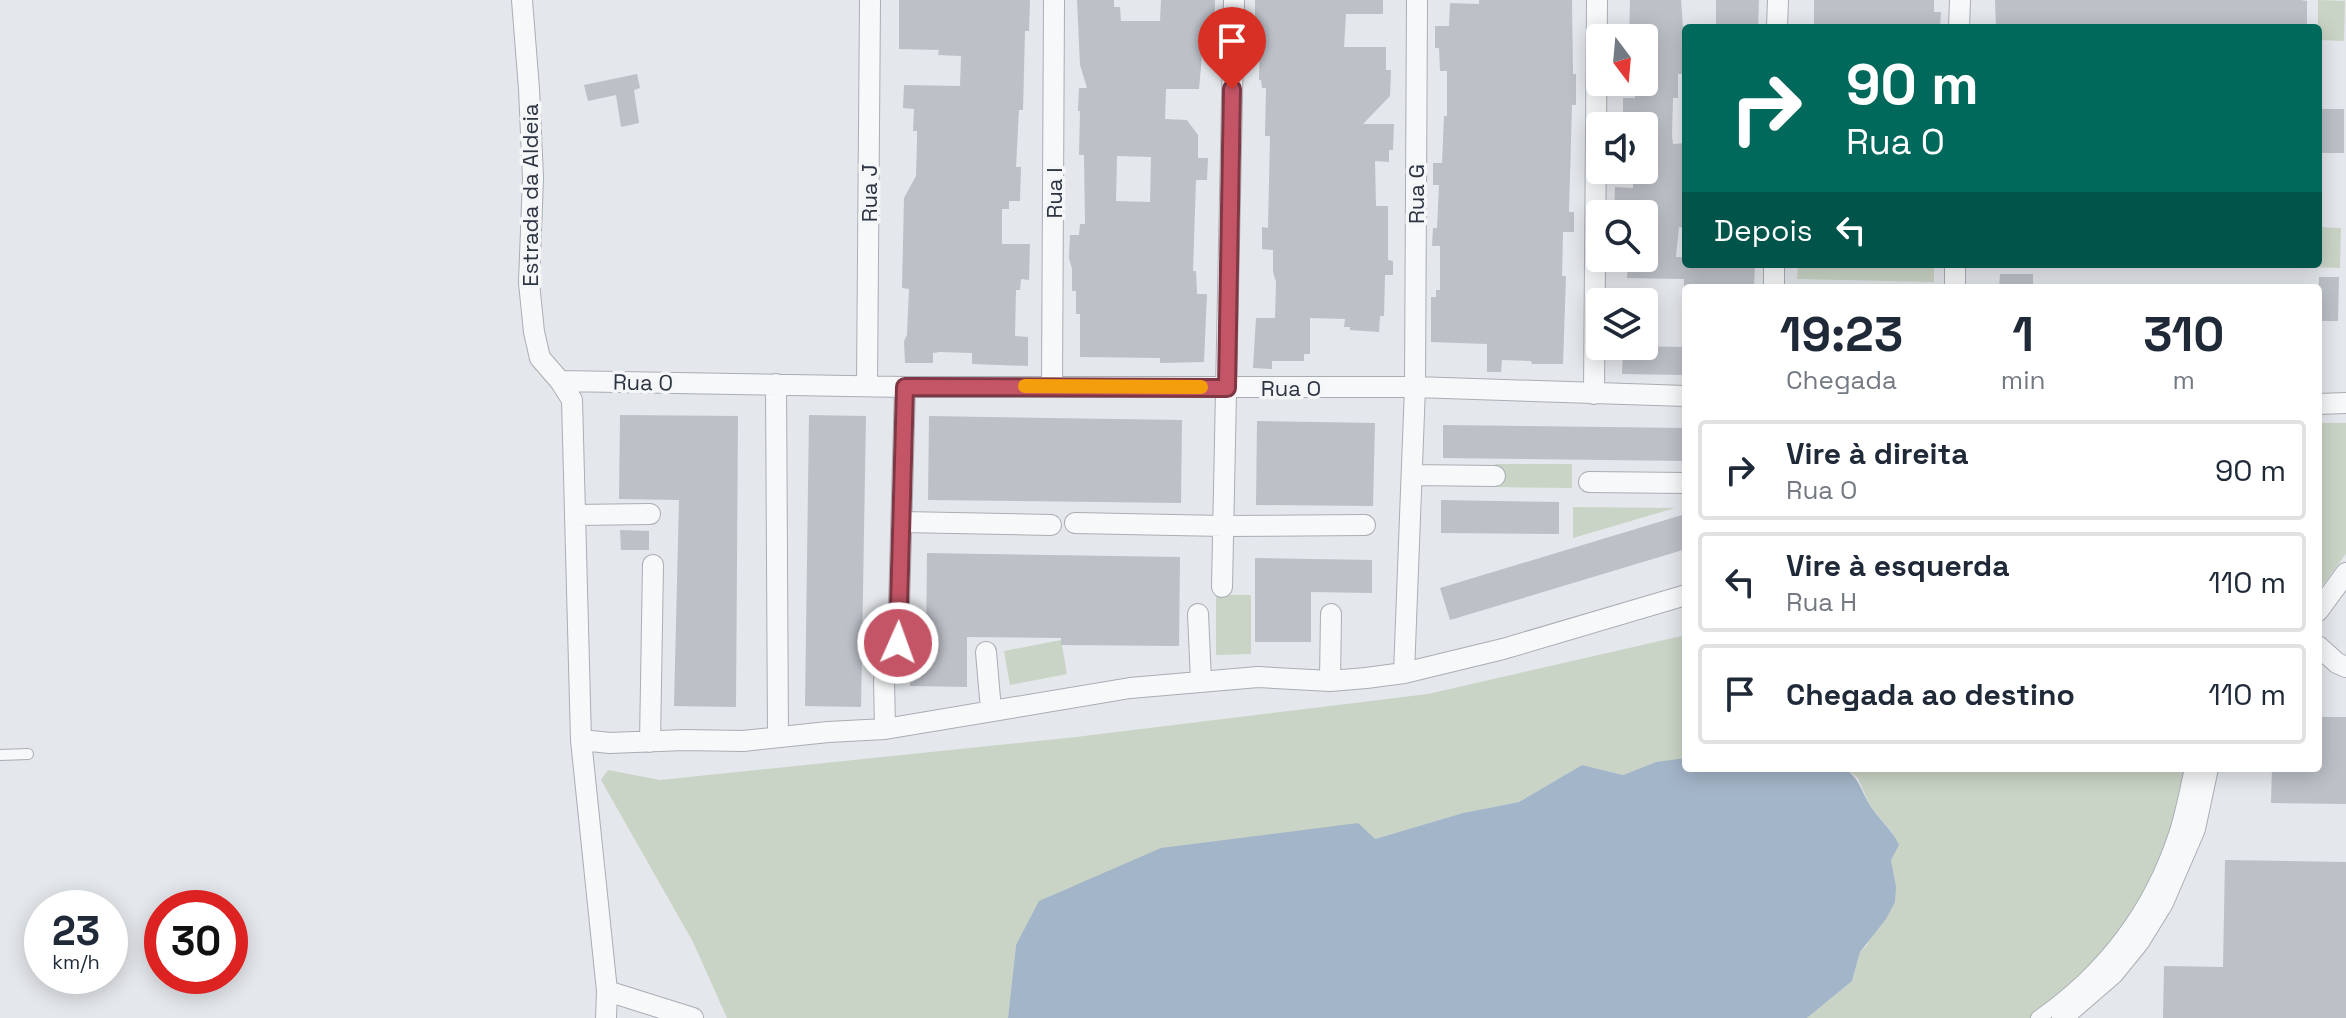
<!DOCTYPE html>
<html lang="pt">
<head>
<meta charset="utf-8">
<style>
  body { margin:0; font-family:"Space Grotesk",sans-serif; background:#f2f2f3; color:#1f2937; height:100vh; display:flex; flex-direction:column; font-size:30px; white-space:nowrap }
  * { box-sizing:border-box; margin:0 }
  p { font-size:26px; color:#747a83 }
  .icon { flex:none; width:44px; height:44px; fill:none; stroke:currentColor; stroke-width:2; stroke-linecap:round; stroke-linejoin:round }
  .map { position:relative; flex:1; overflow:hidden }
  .side { position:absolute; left:1682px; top:284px; width:640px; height:488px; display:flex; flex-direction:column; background:#fff; border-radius:8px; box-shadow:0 4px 20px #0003 }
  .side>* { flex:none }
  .top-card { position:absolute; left:1682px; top:24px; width:640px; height:244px; border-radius:8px; box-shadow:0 4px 20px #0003; background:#00695c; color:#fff; overflow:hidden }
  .needle { width:52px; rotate:164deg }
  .buttons { position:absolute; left:1586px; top:24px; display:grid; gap:16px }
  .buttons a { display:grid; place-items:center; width:72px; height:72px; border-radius:8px; background:#fff; box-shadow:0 4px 20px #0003; font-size:40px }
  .speed { position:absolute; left:24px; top:890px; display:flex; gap:16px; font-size:40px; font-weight:700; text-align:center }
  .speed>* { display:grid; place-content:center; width:104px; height:104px; border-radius:50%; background:#fff; box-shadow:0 4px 20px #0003; line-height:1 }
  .speed small { font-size:20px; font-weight:400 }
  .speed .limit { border:12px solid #d22; background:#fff; color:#111 }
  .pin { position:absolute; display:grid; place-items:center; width:68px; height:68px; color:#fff; margin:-82px -34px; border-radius:50% 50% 50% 0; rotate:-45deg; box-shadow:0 0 8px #0007 }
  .pin .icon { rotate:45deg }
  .me { position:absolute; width:88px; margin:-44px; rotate:2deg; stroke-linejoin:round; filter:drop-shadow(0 0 6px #0008) }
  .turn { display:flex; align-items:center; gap:28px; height:168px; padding:0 32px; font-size:36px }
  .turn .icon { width:104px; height:104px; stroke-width:2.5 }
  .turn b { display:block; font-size:56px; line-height:68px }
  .then { display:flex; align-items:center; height:76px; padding:0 32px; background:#0003; gap:16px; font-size:30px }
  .eta { display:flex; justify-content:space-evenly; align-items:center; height:136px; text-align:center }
  .eta b { font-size:48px; font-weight:700; line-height:56px }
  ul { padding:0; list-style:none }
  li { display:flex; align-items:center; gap:24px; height:100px; margin:0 16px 12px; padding:0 16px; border:4px solid #e0e1e3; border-radius:8px }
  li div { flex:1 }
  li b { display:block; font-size:30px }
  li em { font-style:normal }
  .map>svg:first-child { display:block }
  .green { fill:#cad4c6 }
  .water { fill:#a3b5c8 }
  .building { fill:#bcc0c7; fill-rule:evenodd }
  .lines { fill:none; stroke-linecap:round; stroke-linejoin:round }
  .service-casing { stroke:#a9aeb5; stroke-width:12 }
  .pedestrian-casing { stroke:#a9aeb5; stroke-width:16 }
  .minor-casing { stroke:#a9aeb5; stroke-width:22 }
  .service { stroke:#f7f8f9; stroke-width:10 }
  .pedestrian { stroke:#f7f8f9; stroke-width:14 }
  .minor { stroke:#f7f8f9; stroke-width:20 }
  .route-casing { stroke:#7f3743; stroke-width:20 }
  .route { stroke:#c45567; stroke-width:14 }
  .slow { stroke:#f59e0b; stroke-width:14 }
  .labels { text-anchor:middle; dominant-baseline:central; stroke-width:7; stroke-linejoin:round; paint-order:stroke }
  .street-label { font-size:22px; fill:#2d3542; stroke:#f4f6f8 }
</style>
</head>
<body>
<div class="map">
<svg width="2346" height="1018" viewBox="0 0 2346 1018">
  <rect width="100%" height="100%" fill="#e4e7eb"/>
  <path class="green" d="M2318,0L2345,1L2344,41L2318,40Z
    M2318,227L2341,228L2340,268L2312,267V264H2318Z
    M1798,264H1934V282L1797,279Z
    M2318,423H2346V554L2318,591Z
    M1495,464H1572V488L1495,487Z
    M1573,507L1675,508L1573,538Z
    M1216,595H1251V654L1216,655Z
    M1686,635V758L1684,760L1656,762L1623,775L1582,765L1519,802L1463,813L1016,945L1008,1018H727L693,942L601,780L608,770L660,780L1076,737L1428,694Z
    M1061,640L1067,674L1010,685L1004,651Z
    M1845,768H2192L2177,832L2133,926L2038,1018H1807L1852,981L1860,952L1867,945L1896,886L1891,860L1892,832L1870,806L1858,778Z"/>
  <path class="water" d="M1686,758V768H1845C1861,781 1861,791 1871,807C1880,820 1892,830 1899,845L1891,860L1896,886L1895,902L1886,919L1860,952L1852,981L1807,1018H1008L1016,945L1039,901L1161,848L1358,823L1375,839L1463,813L1519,802L1582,765L1623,775L1656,762Z"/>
  <path class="building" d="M899,0H1030L1029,31H1025L1023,110H1019L1016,167H1021L1020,201H1009V209H1002V244H1030L1029,280L1021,279L1020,290H1016L1015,336L1028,337V366L972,364V353L940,352L933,353V363H905L904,341L907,335L909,289L902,288L904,198L916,176L917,140V131H913L914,109L903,108L904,85L960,86L961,56L938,55L939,50L899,49Z
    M1077,0H1114V7H1120L1121,21H1160L1161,0H1215L1214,45H1203L1199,89H1166L1165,119L1187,120L1198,135V158H1208L1207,180H1196L1193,271H1196L1197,294H1207L1204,362L1160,363V358L1080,357V314H1076V291H1072V269L1069,258L1070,235H1079L1080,224H1085L1084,155H1079L1080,111H1078L1079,88H1087L1080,65ZM1117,156L1151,157L1150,202L1116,201Z
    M1255,0H1383V14H1346L1344,47H1386V70H1391L1390,96L1363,124H1394L1393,150H1389V162L1375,161L1376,206H1388V260L1393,261V275H1385L1384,316H1380L1379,332L1350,330V327H1344L1345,319L1310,318V354H1304V361H1272V369L1253,368L1256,318H1275L1276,282L1273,272V250L1262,249V227L1268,228L1270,136H1265L1266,88H1262L1261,80H1259L1260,23H1255Z
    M1479,0H1572L1573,74H1576V105H1572L1569,212H1574V232H1563L1562,276H1566L1563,364H1532L1531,361L1502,360L1501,372H1487V344L1431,342V297H1436V290H1440V246H1432L1433,228H1437L1439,185H1433V163H1442L1444,116H1447V71H1440L1439,48H1435V26H1449L1450,3L1479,4Z
    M1630,0H1681L1684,41L1683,74H1678V98H1673L1672,136L1673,144L1686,143V211L1685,228L1679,227L1676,257H1686V264H1755L1754,288H1684V279L1627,278L1628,258H1644V214H1614L1615,187L1633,188V181L1644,182L1645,150V120H1623V98H1635V82H1644V38H1629Z
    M1716,0H1759L1758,28H1716Z
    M1814,0H1934V12H1941L1940,28H1829V25L1814,26Z
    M1995,0H2300L2307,1V28H1996Z
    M637,74L640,88L634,90L639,123L621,127L616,95L588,101L584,85Z
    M2318,109H2344V153H2318Z
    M2000,274H2033V288H1999Z
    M2319,277H2339L2338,321H2318Z
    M1623,346L1686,347V375L1622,374Z
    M620,415L738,416L736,707L674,706L679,500L619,499Z
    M809,415L866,416L861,707L805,706Z
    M929,416L1182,420L1181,503L928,500Z
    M1257,421L1375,423L1373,506L1256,505Z
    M1443,425L1686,428V461L1443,458Z
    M1441,500L1559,502V534L1441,533Z
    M1682,515L1686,528V549L1450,620L1440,588Z
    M620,530L649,531V550H621Z
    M927,553L1180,557L1179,646L1061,645V638L967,637V687L910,686V653H926Z
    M1255,558L1372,560V593L1311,592V642H1255Z
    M2318,717H2346V804L2271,803L2272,768H2318Z
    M2225,860L2346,862V1018H2163L2164,966L2223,967Z"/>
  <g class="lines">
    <g class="service-casing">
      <path id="service" d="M0,755L28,754"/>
    </g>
    <g class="pedestrian-casing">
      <path id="pedestrian" d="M2038,1018C2104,972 2151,910 2176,834C2183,813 2187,790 2192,768"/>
    </g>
    <g class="minor-casing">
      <path id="minor" d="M522,0L529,89L533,178L529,283L534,332L540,358L560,381L572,400L581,740L610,743L684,740L743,741L828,732L885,729L1130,688L1258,677L1330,681L1366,678L1404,673L1503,649L1686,595
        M1777,28L1778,0
        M1959,28L1960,0
        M1774,288V264
        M1955,288V264
        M560,381L905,387H1415L1686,396
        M776,384L778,736
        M867,386L870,0
        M1052,386L1054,0
        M1594,394L1597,0
        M2318,404L2346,403
        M1412,475L1495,476
        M1589,482L1686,483
        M575,515L650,514
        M902,522L1051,525
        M1075,523L1223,526L1365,525
        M1222,587L1234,0
        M2318,611L2346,573
        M1198,614L1201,681
        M898,643L905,387
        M2318,646L2337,663L2346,667
        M986,652L991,710
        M1404,673L1415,387L1417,0
        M884,679L885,729
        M1330,681L1331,614
        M581,740L607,991L606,1018
        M650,742L653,565
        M607,991L693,1018
        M2062,1018L2113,974L2139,942L2163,903L2195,829L2208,768"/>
    </g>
    <use href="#service" class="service"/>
    <use href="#pedestrian" class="pedestrian"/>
    <use href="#minor" class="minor"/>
  </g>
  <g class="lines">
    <g class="route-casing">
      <path id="route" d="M898,643L905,387L1227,388L1232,89"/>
    </g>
    <use href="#route" class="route"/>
    <path class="slow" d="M1025,386L1201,387"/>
  </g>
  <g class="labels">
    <g class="street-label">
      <text transform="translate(869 193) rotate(-90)">Rua J</text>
      <text transform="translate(1054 193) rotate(-90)">Rua I</text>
      <text transform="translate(1416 194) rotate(-90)">Rua G</text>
      <text transform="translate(530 195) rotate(-90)">Estrada da Aldeia</text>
      <text transform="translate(643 382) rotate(1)">Rua O</text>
      <text x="1291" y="388">Rua O</text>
    </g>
  </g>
</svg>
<div class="buttons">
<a><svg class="needle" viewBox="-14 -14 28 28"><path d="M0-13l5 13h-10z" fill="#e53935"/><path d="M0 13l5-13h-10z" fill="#747a83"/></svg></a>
<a><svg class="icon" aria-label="sound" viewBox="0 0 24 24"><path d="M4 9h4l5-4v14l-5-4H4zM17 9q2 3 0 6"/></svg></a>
<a><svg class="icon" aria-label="search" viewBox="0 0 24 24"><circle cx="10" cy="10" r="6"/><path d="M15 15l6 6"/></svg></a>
<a><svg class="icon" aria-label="layers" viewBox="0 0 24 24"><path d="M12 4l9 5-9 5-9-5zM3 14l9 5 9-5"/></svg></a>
</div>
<div class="speed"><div>23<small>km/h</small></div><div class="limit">30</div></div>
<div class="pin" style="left:1232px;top:89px;background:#d93025"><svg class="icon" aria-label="arrive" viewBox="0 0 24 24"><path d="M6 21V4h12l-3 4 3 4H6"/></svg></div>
<svg class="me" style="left:898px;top:643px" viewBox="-20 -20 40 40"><circle r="17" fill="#c45567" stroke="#fff" stroke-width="3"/><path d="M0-11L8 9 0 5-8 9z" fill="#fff"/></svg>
<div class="top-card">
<div class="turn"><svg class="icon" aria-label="right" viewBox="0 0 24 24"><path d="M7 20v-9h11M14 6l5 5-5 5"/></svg><div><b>90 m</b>Rua O</div></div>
<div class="then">Depois<svg class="icon" aria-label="left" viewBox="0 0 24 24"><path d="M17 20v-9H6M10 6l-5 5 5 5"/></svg></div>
</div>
<section class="side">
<div class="eta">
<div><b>19:23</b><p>Chegada</p></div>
<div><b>1</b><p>min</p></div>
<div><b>310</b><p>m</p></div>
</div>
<ul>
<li><svg class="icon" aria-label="right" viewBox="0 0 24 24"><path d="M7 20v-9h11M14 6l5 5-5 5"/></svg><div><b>Vire à direita</b><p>Rua O</p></div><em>90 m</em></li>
<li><svg class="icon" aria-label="left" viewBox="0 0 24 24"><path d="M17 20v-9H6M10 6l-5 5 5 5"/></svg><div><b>Vire à esquerda</b><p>Rua H</p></div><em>110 m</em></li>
<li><svg class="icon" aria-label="arrive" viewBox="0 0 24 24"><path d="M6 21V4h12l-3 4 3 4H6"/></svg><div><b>Chegada ao destino</b></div><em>110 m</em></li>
</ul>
</section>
</div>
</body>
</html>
